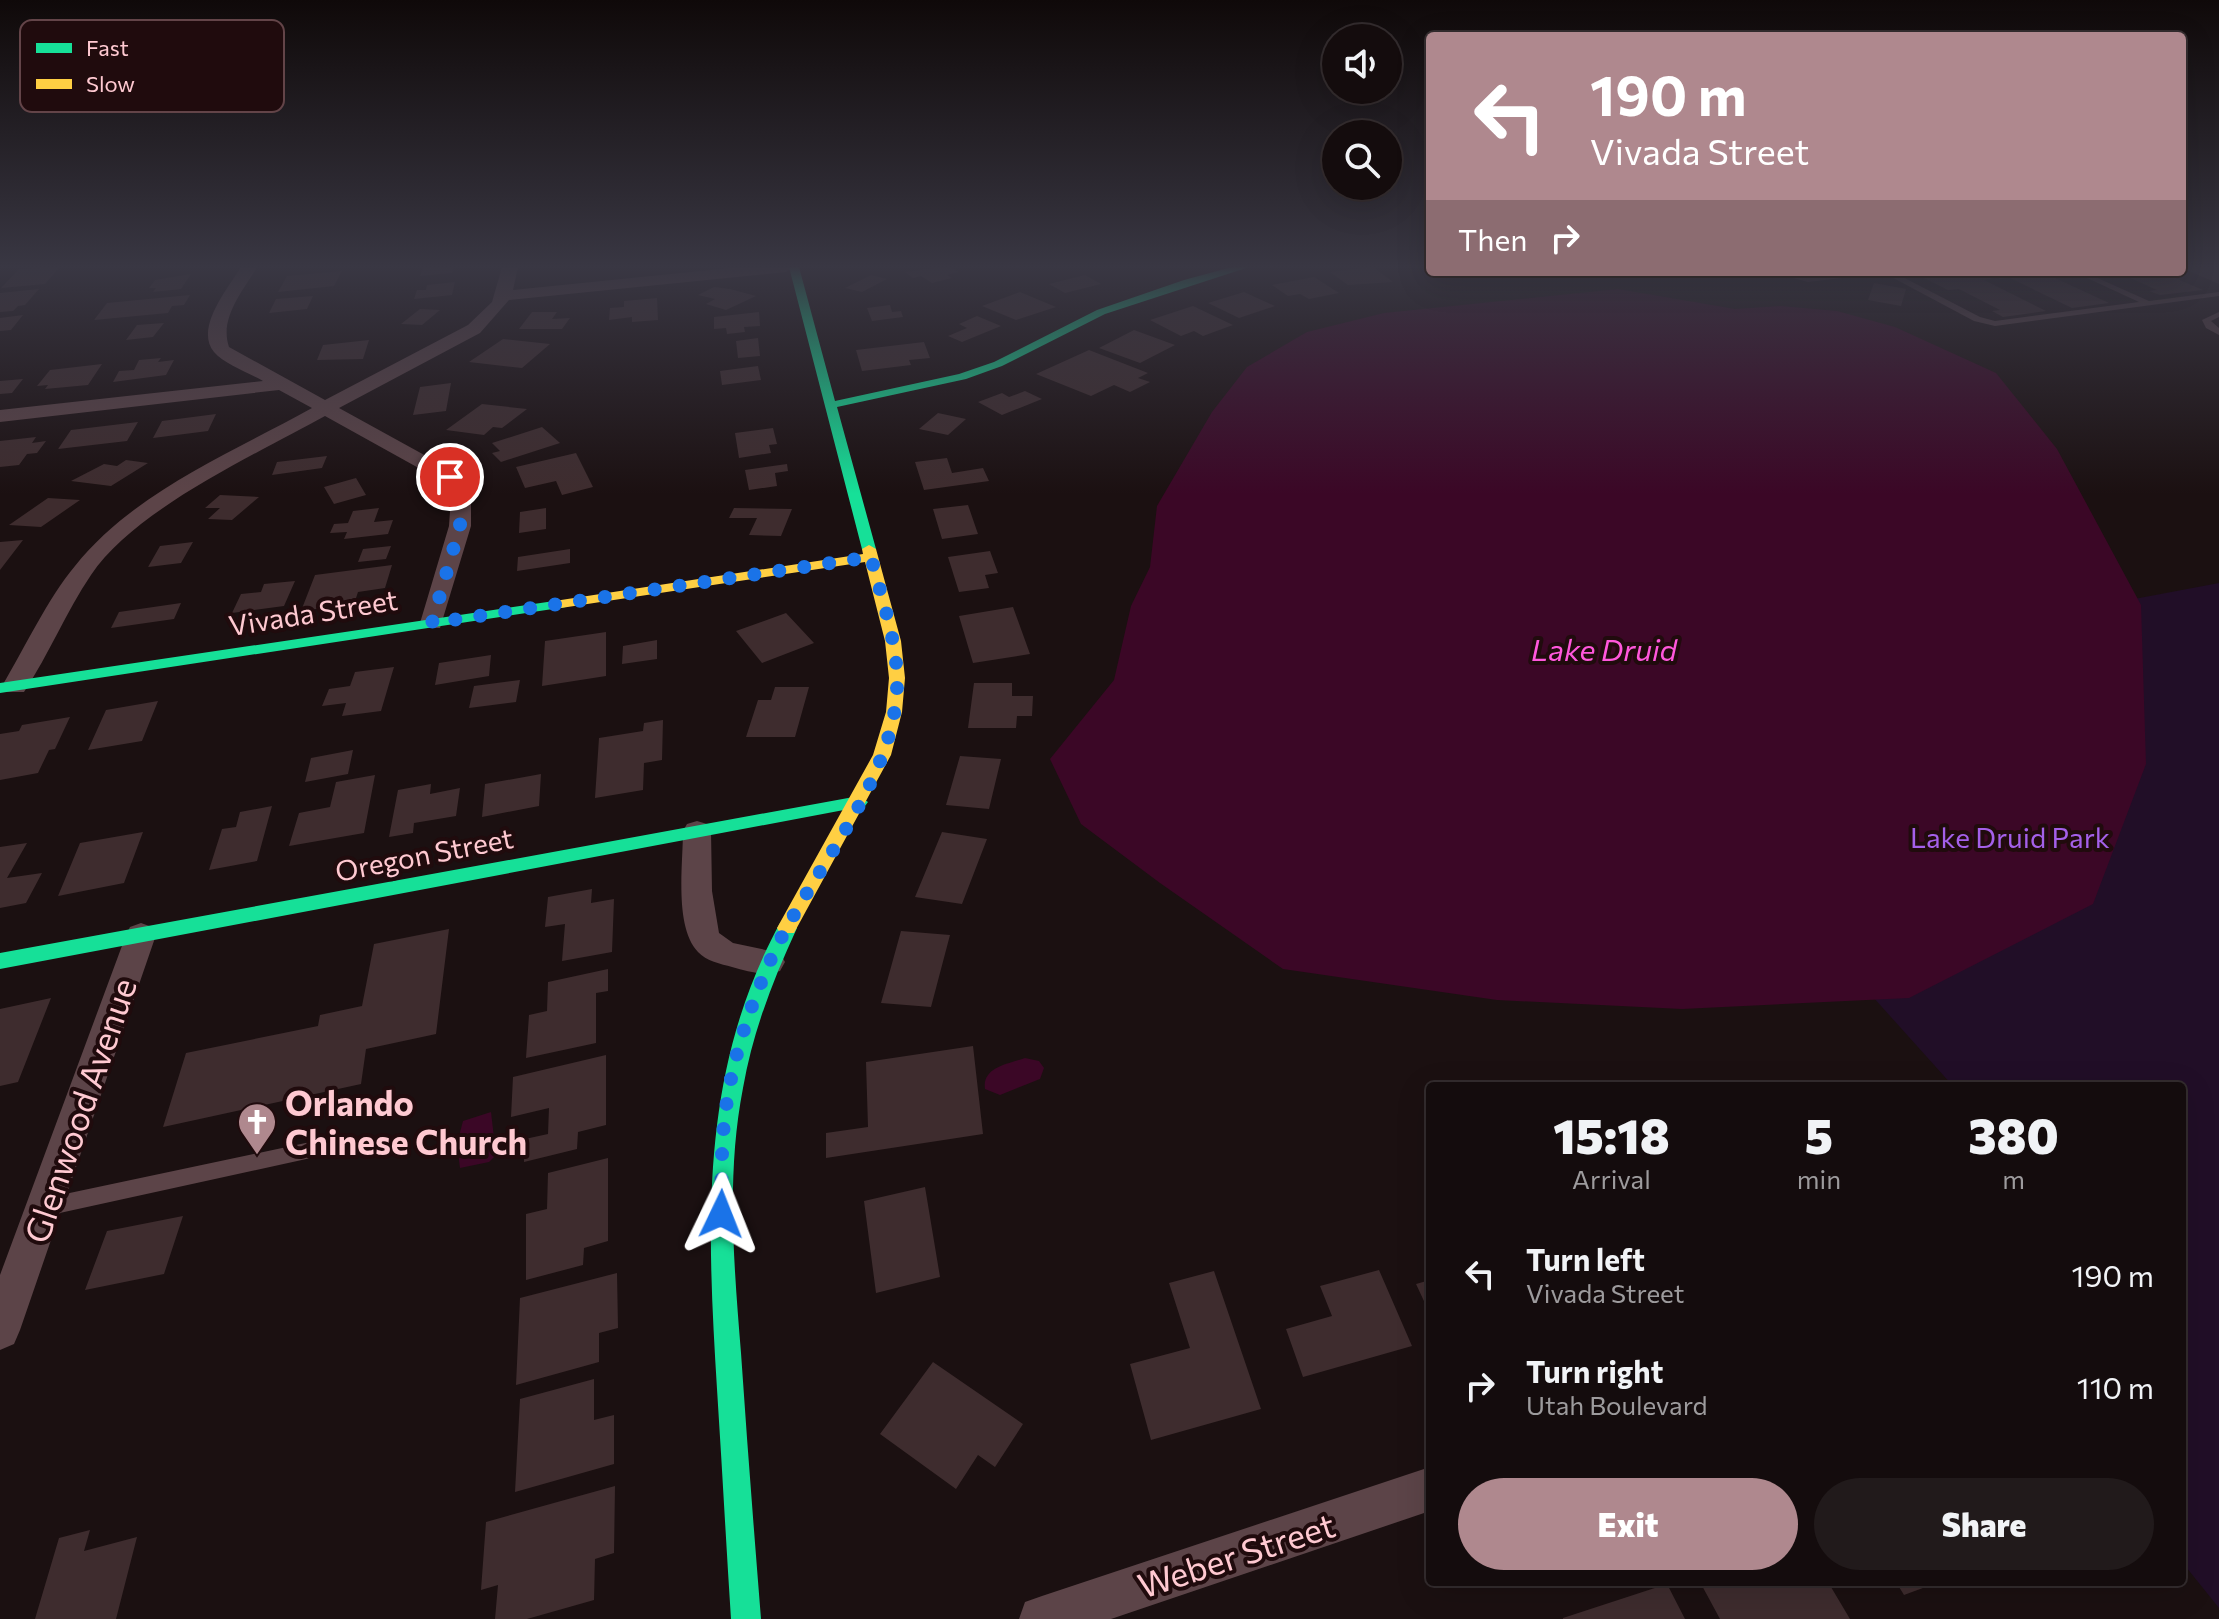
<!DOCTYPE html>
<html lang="en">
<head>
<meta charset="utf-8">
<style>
  body { margin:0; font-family:Commissioner,sans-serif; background:#211a1b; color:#f1f3f6; height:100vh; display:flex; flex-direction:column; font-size:30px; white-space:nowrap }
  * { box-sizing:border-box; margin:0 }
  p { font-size:26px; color:#9d9b9d }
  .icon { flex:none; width:44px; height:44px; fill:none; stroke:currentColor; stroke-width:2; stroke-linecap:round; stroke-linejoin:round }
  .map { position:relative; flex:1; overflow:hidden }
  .drawer { position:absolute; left:1426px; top:1082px; width:760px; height:504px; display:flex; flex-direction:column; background:#140c0d; border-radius:8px; box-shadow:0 8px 32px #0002,0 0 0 2px #332c2e }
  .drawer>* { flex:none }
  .guide { position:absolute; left:1426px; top:32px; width:760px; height:244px; border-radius:8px; box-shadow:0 8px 32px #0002,0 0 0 2px #332c2e; background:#af888e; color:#fff; overflow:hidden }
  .fabs { position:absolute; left:1322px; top:24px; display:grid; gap:16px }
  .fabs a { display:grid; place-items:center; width:80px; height:80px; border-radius:50%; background:#140c0d; box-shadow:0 8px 32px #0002,0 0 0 2px #332c2e; font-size:40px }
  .pin { position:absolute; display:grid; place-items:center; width:68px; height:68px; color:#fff; margin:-34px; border:4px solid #fff; border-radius:50%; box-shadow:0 2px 8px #0007 }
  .me { position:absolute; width:88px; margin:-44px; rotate:2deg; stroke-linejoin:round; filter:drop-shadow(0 0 6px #0008) }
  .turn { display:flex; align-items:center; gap:28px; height:168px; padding:0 32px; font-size:36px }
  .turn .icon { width:104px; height:104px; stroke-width:2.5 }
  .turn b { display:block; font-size:56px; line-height:68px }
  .then { display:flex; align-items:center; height:76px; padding:0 32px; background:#0003; gap:16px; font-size:30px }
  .eta { display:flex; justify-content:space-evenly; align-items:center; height:136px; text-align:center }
  .eta b { font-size:48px; font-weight:800; line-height:56px }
  .button { display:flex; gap:16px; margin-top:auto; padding:16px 32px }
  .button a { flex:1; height:92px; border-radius:48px; background:#af888e; color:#fff; font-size:32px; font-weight:800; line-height:92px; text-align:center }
  .button a+a { background:#211a1b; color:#f1f3f6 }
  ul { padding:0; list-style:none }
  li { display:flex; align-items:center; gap:24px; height:112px; padding:0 32px }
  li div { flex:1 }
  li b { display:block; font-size:30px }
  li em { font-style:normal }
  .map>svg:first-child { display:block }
  .green { fill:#210e27 }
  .water { fill:#3b0726 }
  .building { fill:#3e2c2e }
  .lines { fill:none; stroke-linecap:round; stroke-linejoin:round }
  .lane { fill:#5c4448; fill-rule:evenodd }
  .street { fill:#5c4448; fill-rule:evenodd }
  .fast { fill:#16e098; fill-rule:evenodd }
  .slow { fill:#ffcf43; fill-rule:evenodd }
  .route { stroke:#1a73e8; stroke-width:14; stroke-dasharray:0 25.2 }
  .labels { text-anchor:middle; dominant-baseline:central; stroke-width:8; stroke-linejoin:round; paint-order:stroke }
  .street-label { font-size:28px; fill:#ffc9d1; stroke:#200b0d }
  .park-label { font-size:28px; fill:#a460e9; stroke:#200b0d }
  .water-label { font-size:30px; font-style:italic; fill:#ff57dc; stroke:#200b0d }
  .near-poi-label { font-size:34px; font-weight:bold; fill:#ffc9d1; stroke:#200b0d; text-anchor:start }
  .near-street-label { font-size:34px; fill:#ffc9d1; stroke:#200b0d }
  .key { fill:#200b0d; stroke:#634448; stroke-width:2 }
  .key-label { font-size:22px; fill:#ffc9d1 }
</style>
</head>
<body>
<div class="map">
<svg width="2219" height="1619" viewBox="0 0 2219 1619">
  <rect width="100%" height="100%" fill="#1b1011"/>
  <path class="green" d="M2219,583V1608L2182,1562V1086H1953L1605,699Z"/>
  <path class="water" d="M1618,289L1735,309L1781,306L1837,311L1895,327L1996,373L2057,449L2141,605L2146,764L2093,904L1909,998L1682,1009L1497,1000L1283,969L1160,883L1081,824L1050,759L1114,680L1131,606L1150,567L1157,506L1212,412L1247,367L1307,332L1384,313Z
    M1025,1058L1039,1061L1044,1068L1040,1079L1000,1095L985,1089C982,1067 1008,1064 1025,1058Z
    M491,1112L496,1155L489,1162L460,1168L457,1144L463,1121Z"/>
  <path class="building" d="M60,267L45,284L1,288L19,269Z
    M423,267H454L452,273L420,276Z
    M941,267H951L959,272L947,275L952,278L932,283L921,276L913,278L905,272Z
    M1373,267L1393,282L1348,285L1330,272Z
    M2182,267H2219V284L2182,268Z
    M342,271L334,286L278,292L287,276Z
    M1943,272H1978L1992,279L1984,280L2046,311L2003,317L1992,311L2000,310L1959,289L1948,290L1918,275Z
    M1986,272H2052L2062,277L2055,278L2109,303L2072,308L2010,278L2000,279Z
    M2117,272H2161L2203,290L2160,295L2149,291L2157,290Z
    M191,274L181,289L153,292L156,288H149L155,280Z
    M871,275L887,279L862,292L845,288Z
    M1085,275L1101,284L1065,293L1049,284Z
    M1314,277L1339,293L1309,299L1300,294L1288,296L1272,285Z
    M455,282L452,295L414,299L417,290H426L427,285Z
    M1874,283L1906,289L1901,306L1868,300Z
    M714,287L730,289L756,296L726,310L706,304L715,299L698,295Z
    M39,289L25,305L18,306L13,311L0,312V293Z
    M1020,292L1056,307L1016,320L982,306Z
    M1244,292L1275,306L1239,318L1208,303Z
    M190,295L184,305L172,306L168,313L94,320L107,303Z
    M313,296L307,309L269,313L276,299Z
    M657,298L658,320L632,322V317L609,320L610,308L624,307V301Z
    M890,305L892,312L901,311L903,317L872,321L867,308Z
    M1193,306L1233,325L1203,336L1194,331L1181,336L1150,320Z
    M420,309L440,310L422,325L401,324Z
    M532,312H557L552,319L570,318L562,329H519Z
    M759,312L760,326L744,327L745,332L727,334L726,328L714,329V317Z
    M23,315L11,330L0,331V318Z
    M977,316L1001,326L962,342L948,336L967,328L959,324Z
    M164,323L153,337L126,340L137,325Z
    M1134,330L1175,345L1140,363L1099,348Z
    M758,338L760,356L738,358L736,341Z
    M503,339L550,344L522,368L469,362Z
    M369,340L363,359L317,360L323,345Z
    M924,342L930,358L909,360L911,365L862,371L856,350Z
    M1089,350L1148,373L1138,378L1150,382L1130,392L1114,385L1091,396L1036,374Z
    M161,358L158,362L174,360L166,375L113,382L119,371L134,370L139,360Z
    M102,364L88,385L45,389L48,385L37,386L50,370Z
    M758,366L761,380L722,385L720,371Z
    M23,379L12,393L0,394V381Z
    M451,383L446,411L413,415L420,387Z
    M1025,391L1042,399L1002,415L978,402L1002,393L1009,397Z
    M482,404L527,409L502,428L493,427L484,435L446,430Z
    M938,413L966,419L948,435L919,429Z
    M216,414L208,431L153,438L162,421Z
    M138,422L127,441L58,449L71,430Z
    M542,427L560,443L501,462L492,453L500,451L492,443Z
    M773,428L777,444L769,445L771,453L739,458L735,433Z
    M36,437L32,443L46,441L37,453L27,454L19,465L0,467V441Z
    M576,453L593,487L562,495L556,481L525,488L516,467Z
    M327,456L322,468L272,475L277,462Z
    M947,458L952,473L983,468L989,481L924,490L915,462Z
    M126,460L148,463L111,486L71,481L104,464L117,466Z
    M787,464L788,471L775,473L777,486L749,490L745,470Z
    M356,478L366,495L334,504L324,487Z
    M220,495L259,497L232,520L208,519L220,508H205Z
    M48,498L80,500L41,527L9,525Z
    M968,505L978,534L942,539L933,509Z
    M379,508L374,522L393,520L388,534L344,539L347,532L330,533L334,524L348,523L353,511Z
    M546,508V529L519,533L520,512Z
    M734,508L792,509L781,536L749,535L757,518H729Z
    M23,540L0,570V542Z
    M193,542L181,563L148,567L160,546Z
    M391,546L386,559L358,562L363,549Z
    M570,549V563L517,571L518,557Z
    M990,551L998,573L985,575L989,588L959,592L948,557Z
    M392,565L385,588L358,592L354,604L301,611L315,575Z
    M295,581L284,606L232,613L241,594L261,592L264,584Z
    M181,603L174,619L111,628L119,612Z
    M1013,607L1030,654L973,663L959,616Z
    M786,613L814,643L762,663L736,631Z
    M606,632V676L542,686L545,641Z
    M657,640V659L622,664L623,646Z
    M491,655L489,676L435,685L439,663Z
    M394,667L381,711L342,716L346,703L322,706L329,689L350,686L355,672Z
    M520,680L516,702L469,708L474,686Z
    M974,683H1012V696H1033L1032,716H1017L1016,728H968Z
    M775,687H809L795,737H746L758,700H771Z
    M158,701L142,741L88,750L106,710Z
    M70,717L55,749L49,750L38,773L0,780V734L19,731L22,725Z
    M663,720L662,760L644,763L643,790L595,798L599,738L643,731L644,723Z
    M353,750L348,774L305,782L311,758Z
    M960,756L1001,759L989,809L946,805Z
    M541,774L539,806L482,817L485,784Z
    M375,775L364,833L289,846L299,813L330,807L336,782Z
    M431,784L430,794L460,788L456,816L414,823L413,833L389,837L398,790Z
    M272,806L257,861L209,870L222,829L236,827L240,812Z
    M143,832L124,883L58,896L80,843Z
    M942,832L987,839L962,904L915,897Z
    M27,843L7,878L42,873L26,903L0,908V847Z
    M592,889L591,903L614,899L612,952L562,961L565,924L545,927L548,897Z
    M449,929L436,1034L366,1049L361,1084L163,1127L186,1053L318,1026L320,1015L362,1006L374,944Z
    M901,931L950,935L931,1007L881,1003Z
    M608,969V991L596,993V1043L526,1058L529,1015L547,1011L548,982Z
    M51,998L18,1082L0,1086V1009Z
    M973,1046L983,1134L826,1158V1133L868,1127L866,1062Z
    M606,1055V1125L578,1132L577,1149L524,1162L525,1139L548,1134L549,1108L511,1117L513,1077Z
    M608,1158V1241L584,1248L583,1265L526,1280V1214L547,1209L548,1173Z
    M925,1187L940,1277L876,1293L864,1201Z
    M183,1216L164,1274L85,1290L107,1231Z
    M1379,1270L1412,1346L1303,1377L1286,1329L1332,1316L1320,1286Z
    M1214,1271L1261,1409L1151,1440L1130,1364L1190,1348L1169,1283Z
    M617,1273L618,1328L599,1333V1362L516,1385L520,1298Z
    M1430,1280V1314L1416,1284Z
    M933,1362L1023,1424L995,1467L978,1455L956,1489L880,1434Z
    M594,1379V1420L614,1415V1464L515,1492L520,1399Z
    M615,1486L614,1553L595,1559L594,1600L527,1619H495L498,1585L481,1590L486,1522Z
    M90,1530L84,1551L137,1537L116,1619H35L59,1538Z
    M1700,1582H1828L1850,1619H1720Z
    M1896,1582H1939L1904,1595Z
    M1667,1584L1685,1619H1563V1618Z"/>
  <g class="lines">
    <path class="lane" d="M1772,272H1785L1808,278L1860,272H1893L1980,317L1995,321L2139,302L2074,272H2084L2149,301L2219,292V296L1995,326L1974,321L1884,273L1808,282Z
      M2219,312V317L2211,321L2219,328V335L2206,328L2202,320Z
      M329,1138L335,1140L338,1146L335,1152L329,1154L46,1216L39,1213L37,1207L39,1201L46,1198Z"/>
    <path class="street" d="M241,267H257C243,291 219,318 229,347L325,400L468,325L492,302L502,267H518L513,290L740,267H794L786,272L509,300L480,333L339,408L457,473L471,497V526L440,628H424L420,623L449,526L451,497L442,481L325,416C255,455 135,509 91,575C66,612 49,654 24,692H6L2,686C24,649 48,598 75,566C134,492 231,453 312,408L279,390L0,422V410L263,381C249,373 224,364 214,352C194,328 229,287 241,267Z
      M697,821L707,824L711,831L712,891L719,933L733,943L780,953L785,962L780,971C765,976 748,972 732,967C721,964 706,961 698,952C674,927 683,864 683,831L687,824Z
      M141,923L152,927L156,935L20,1330L14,1344L0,1350V1275L126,935L130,927Z
      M1430,1467V1511L1111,1619H1019L1025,1602L1042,1596Z"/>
    <path class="fast" d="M789,267H799L835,401L959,374L994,362L1097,310L1184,280L1232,267H1249L1105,314L1002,366L966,379L837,407L876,549L869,553L862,549Z
      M561,600L568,604L566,607L0,693V683Z
      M859,796L868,802L865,806L0,969V953Z
      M787,920L794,923L797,928C773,980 753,1031 743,1088C726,1175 734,1266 741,1353C747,1442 754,1531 761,1619H731C726,1542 722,1466 717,1389C707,1225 699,1072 780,923Z"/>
    <path class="slow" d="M869,545L876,549L901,641L905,678L902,712L891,755L794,933H780L777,928L873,755L886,712L889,678L885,641L865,562L561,608L554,604L561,600L863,554L862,549Z"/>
  </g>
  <linearGradient id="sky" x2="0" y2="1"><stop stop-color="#0f0909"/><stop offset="0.54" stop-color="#393743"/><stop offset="1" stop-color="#393743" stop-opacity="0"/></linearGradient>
  <rect width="2219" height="494" fill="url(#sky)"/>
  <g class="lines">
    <path class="route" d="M450,477L461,497L460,526L432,623L871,557C881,596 895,635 897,675C901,778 806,875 768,966C745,1019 727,1077 723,1136C721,1162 722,1188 721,1214"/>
  </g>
  <defs>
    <g id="church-pin" transform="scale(2)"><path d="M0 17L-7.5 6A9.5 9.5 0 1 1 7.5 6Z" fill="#af888e" stroke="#200b0d"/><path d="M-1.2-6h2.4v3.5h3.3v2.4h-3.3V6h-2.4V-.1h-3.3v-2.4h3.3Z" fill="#fff"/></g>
  </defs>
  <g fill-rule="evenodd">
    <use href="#church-pin" x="257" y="1122"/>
  </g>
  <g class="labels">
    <g class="street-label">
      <text transform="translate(313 612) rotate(-9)">Vivada Street</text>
      <text transform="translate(424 854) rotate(-11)">Oregon Street</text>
    </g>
    <g class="park-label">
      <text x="2010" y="837">Lake Druid Park</text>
    </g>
    <g class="water-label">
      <text x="1604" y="648">Lake Druid</text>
    </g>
    <g class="near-poi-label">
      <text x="285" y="1102">Orlando<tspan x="285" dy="39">Chinese Church</tspan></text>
    </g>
    <g class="near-street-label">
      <text transform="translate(79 1110) rotate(-71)">Glenwood Avenue</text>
      <text transform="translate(1236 1554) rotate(-18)">Weber Street</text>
    </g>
  </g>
  <rect x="20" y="20" width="264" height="92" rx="12" class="key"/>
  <rect x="36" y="43" width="36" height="10" fill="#16e098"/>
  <rect x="36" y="79" width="36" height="10" fill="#ffcf43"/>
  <g class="key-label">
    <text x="86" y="56">Fast</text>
    <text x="86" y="92">Slow</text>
  </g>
</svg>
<div class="fabs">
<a><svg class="icon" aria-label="sound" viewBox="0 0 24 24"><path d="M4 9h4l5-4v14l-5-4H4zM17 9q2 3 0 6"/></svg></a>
<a><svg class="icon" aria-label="search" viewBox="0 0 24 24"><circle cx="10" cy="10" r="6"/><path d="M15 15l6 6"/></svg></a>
</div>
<div class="pin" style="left:450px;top:477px;background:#d93025"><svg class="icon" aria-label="arrive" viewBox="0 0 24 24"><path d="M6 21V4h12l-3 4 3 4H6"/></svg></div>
<svg class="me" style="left:721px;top:1214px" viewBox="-20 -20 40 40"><path d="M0-17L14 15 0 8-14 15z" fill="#1a73e8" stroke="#fff" stroke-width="4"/></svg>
<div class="guide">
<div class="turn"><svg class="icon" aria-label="left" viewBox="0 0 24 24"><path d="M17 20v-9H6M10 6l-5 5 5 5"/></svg><div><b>190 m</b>Vivada Street</div></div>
<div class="then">Then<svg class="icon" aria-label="right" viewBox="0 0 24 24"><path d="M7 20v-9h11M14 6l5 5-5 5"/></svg></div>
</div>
<section class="drawer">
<div class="eta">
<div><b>15:18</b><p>Arrival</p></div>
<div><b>5</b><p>min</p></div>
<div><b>380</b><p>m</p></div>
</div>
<ul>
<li><svg class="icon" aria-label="left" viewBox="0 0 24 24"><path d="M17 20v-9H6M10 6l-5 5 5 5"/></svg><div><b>Turn left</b><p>Vivada Street</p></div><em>190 m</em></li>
<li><svg class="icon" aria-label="right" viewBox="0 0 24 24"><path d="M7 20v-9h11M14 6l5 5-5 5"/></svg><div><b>Turn right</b><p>Utah Boulevard</p></div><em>110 m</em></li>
</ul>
<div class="button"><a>Exit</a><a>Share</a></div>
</section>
</div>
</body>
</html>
